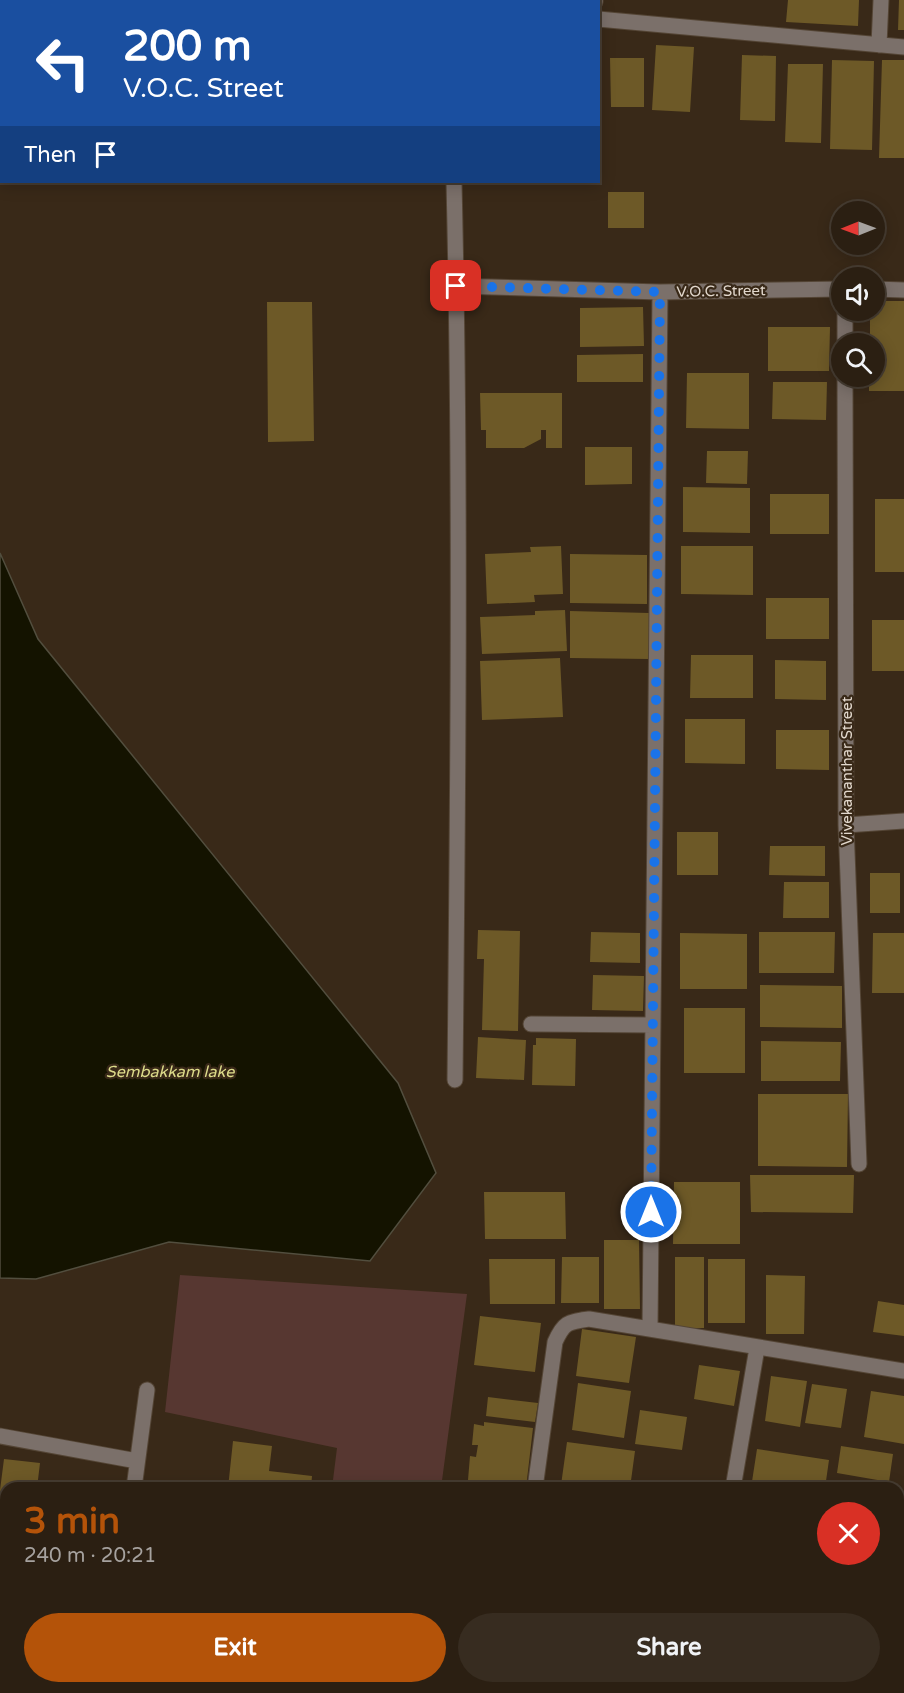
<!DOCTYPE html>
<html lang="en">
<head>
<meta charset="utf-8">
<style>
  body { margin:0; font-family:"Varela Round",sans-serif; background:#372c20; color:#f1f3f6; height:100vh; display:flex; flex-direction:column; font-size:22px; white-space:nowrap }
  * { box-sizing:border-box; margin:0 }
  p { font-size:20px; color:#a6a29f }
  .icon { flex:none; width:33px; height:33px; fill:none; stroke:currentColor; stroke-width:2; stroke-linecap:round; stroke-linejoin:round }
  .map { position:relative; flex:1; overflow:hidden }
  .side { position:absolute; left:0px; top:1482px; width:904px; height:212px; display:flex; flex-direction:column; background:#2b1f12; border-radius:18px 18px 0 0; box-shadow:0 3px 15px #0003,0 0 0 2px #473d32 }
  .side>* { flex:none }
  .hud { position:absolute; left:0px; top:0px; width:600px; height:183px; box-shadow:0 3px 15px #0003,0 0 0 2px #473d32; background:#1a4fa0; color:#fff; overflow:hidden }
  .needle { width:39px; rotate:269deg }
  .buttons { position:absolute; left:831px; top:201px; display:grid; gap:12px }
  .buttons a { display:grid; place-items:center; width:54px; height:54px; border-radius:50%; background:#2b1f12; box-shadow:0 3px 15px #0003,0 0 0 2px #473d32; font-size:30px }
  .pin { position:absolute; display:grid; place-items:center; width:51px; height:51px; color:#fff; margin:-26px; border-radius:12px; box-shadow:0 3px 9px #0006 }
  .me { position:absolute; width:66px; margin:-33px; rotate:0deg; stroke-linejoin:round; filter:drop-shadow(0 0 4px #0008) }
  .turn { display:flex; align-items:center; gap:21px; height:126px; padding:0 24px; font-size:27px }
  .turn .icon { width:78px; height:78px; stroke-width:2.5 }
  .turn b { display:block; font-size:42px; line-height:51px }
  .then { display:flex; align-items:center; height:57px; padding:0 24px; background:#0003; gap:12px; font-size:22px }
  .round { display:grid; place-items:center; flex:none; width:63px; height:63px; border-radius:32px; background:#372c20 }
  .headline { display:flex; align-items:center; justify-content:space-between; height:102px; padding:0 24px }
  h1 { font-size:36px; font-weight:700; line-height:45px; color:#b45309 }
  .cta { display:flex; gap:12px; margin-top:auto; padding:12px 24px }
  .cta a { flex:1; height:69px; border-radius:36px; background:#b45309; color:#fff; font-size:24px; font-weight:700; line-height:69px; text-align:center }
  .cta a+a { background:#372c20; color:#f1f3f6 }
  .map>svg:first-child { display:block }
  .green { fill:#573731 }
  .water { fill:#141300; stroke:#524e3e; stroke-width:1.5 }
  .building { fill:#6d5927 }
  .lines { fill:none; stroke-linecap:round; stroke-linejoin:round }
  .minor-casing { stroke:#544535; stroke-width:17 }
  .minor { stroke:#7b706a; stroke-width:15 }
  .route { stroke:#1a73e8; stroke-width:10; stroke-dasharray:0 18 }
  .labels { text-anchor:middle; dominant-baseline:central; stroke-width:4.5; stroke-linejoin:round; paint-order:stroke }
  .street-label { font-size:15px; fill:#e2d8cd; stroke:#392918 }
  .water-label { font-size:16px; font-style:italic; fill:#dddb8a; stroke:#392918 }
</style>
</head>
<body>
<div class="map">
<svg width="904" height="1693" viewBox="0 0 904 1693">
  <rect width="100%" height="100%" fill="#392918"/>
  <path class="green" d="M180,1275L467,1294L441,1488H332L337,1448L165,1412Z"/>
  <path class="water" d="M0,0H130L2,2L0,123Z
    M0,553L38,639L398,1083L436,1173L370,1261L169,1242L36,1279L0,1278Z"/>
  <path class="building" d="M788,0H859L858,26L786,22Z
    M899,0H904V30H898Z
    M656,45L694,47L690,112L652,110Z
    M742,55L776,56L775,121L740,120Z
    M610,58H644V107H611Z
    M832,60L874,61L872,150L830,149Z
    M882,60H904V158H879Z
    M788,64H823L821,143L785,142Z
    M608,192H644V228H608Z
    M874,301H904V391H869V376H874V344H870V310H874Z
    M267,302H312L314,441L268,442Z
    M643,307L644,346L580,347V308Z
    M768,327H830L829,371H768Z
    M643,354V382H577V355Z
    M687,373H749V429L686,428Z
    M773,382H827L826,420L772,419Z
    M480,393H562V448H546V430H541V439L524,448H486V430H481Z
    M585,447H632V484L585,485Z
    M707,451H748L747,484L706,483Z
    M683,487L750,488V533L683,532Z
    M770,494H829V534H770Z
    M875,499H904V572H875Z
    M561,546L563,594L534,595L535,602L487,604L485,554L531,552L530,547Z
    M681,546H753V595L681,594Z
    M570,554L647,555V604L570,603Z
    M766,598H829V639H766Z
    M565,610L567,651L482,654L480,617L535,615V611Z
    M570,611L649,613V659L570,658Z
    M872,620H904V671H872Z
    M691,655H753V698H690Z
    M560,658L563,717L482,720L480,661Z
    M775,660L826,661V700L775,699Z
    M685,719H745V764L685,763Z
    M776,730H829V770L776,769Z
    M677,832H718V875H677Z
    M770,846H825V876L769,875Z
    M870,873H900V913H870Z
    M784,882H829V918H783Z
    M478,930L520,931L518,1031L482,1030L484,959H477Z
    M591,932L640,933V963L590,962Z
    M759,932H835L834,973H759Z
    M680,933L747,934V989H680Z
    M873,933H904V993H872Z
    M593,975L644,976L643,1011L592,1010Z
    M760,985L842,986V1028L760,1027Z
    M684,1008H745V1073H684Z
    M478,1037L526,1040L524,1080L476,1078Z
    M536,1038L576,1039L575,1086L532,1085L533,1045H536Z
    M761,1041L841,1042L840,1081H761Z
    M758,1094H848L847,1167L758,1166Z
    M750,1175H854L853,1213L751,1212Z
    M674,1182H740V1244H673Z
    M484,1192H565L566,1239H485Z
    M604,1240H639L640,1309H604Z
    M562,1257H599V1303H561Z
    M675,1257H704V1328H675Z
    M489,1259H555V1304H490Z
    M708,1259H745V1323H708Z
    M766,1275L805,1276L804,1334H766Z
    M878,1301L904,1305V1336L873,1332Z
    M480,1316L541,1323L535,1372L474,1365Z
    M582,1329L636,1337L629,1383L576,1376Z
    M699,1365L740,1371L734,1406L694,1399Z
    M771,1376L807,1381L800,1427L765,1421Z
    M578,1383L631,1391L624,1438L572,1430Z
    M812,1384L847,1389L841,1428L805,1423Z
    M871,1391L904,1396V1444L864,1437Z
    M488,1397L538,1403L535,1422L486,1416Z
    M640,1410L687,1417L682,1450L635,1444Z
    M484,1422L533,1428L526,1488H498L473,1485L474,1480H468L470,1456L476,1457L478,1445H472L474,1424L484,1426Z
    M233,1441L272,1446L269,1471L312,1476L311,1488H228Z
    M567,1442L635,1451L630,1488H583L561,1485Z
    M841,1446L893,1454L889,1482L837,1473Z
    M757,1449L829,1460L825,1488H751Z
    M4,1459L40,1463L37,1488H6V1547L0,1546V1490Z
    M0,1565L6,1566V1601L0,1600Z
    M5,1627H6V1683L0,1682V1654Z
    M901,1656L904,1657V1693H896L897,1688H898Z
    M52,1688H89L88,1693H51Z
    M417,1688H485V1693H416Z
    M538,1688H578L577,1693H537Z"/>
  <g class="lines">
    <g class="minor-casing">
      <path id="minor" d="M450,2V0
        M595,2V0
        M598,19L904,47
        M879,45L881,0
        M454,182C461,481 458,781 455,1080
        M456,286L660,292L842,289
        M874,289L904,290
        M845,310V344
        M845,376L846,825L859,1164
        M846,825L904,821
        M531,1024L653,1025
        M650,1329L660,292
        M0,1436L137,1461
        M134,1488L147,1390
        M535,1488L555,1342C564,1322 568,1322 589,1319L904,1371
        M733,1488L757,1348
        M898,1579L904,1552
        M682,1688L698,1690
        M108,1693V1688
        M506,1693L507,1688
        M876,1693L877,1688"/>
    </g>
    <use href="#minor" class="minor"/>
  </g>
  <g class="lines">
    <path class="route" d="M456,286L660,292L651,1212"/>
  </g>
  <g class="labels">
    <g class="street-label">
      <text transform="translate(721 291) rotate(-1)">V.O.C. Street</text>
      <text transform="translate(847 771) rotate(-90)">Vivekananthar Street</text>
    </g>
    <g class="water-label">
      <text x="170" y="1072">Sembakkam lake</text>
    </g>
  </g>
</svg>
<div class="buttons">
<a><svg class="needle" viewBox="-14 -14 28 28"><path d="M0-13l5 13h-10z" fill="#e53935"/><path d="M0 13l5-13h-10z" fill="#a6a29f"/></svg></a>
<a><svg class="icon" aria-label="sound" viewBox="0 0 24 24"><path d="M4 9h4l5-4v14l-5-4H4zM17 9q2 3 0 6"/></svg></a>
<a><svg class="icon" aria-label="search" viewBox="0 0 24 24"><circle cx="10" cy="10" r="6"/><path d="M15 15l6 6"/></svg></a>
</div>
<div class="pin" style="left:456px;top:286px;background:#d93025"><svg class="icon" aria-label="arrive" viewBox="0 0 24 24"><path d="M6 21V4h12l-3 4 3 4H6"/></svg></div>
<svg class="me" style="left:651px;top:1212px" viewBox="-20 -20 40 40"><circle r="17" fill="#1a73e8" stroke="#fff" stroke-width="3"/><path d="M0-11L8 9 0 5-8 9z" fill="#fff"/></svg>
<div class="hud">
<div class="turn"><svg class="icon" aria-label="left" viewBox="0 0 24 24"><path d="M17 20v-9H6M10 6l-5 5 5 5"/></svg><div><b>200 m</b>V.O.C. Street</div></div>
<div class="then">Then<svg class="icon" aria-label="arrive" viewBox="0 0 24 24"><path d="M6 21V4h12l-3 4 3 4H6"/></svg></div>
</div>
<section class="side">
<div class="headline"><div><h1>3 min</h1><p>240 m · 20:21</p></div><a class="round" style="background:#d93025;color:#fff"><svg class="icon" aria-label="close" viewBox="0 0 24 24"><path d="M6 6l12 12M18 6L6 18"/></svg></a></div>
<div class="cta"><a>Exit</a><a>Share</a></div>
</section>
</div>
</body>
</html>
